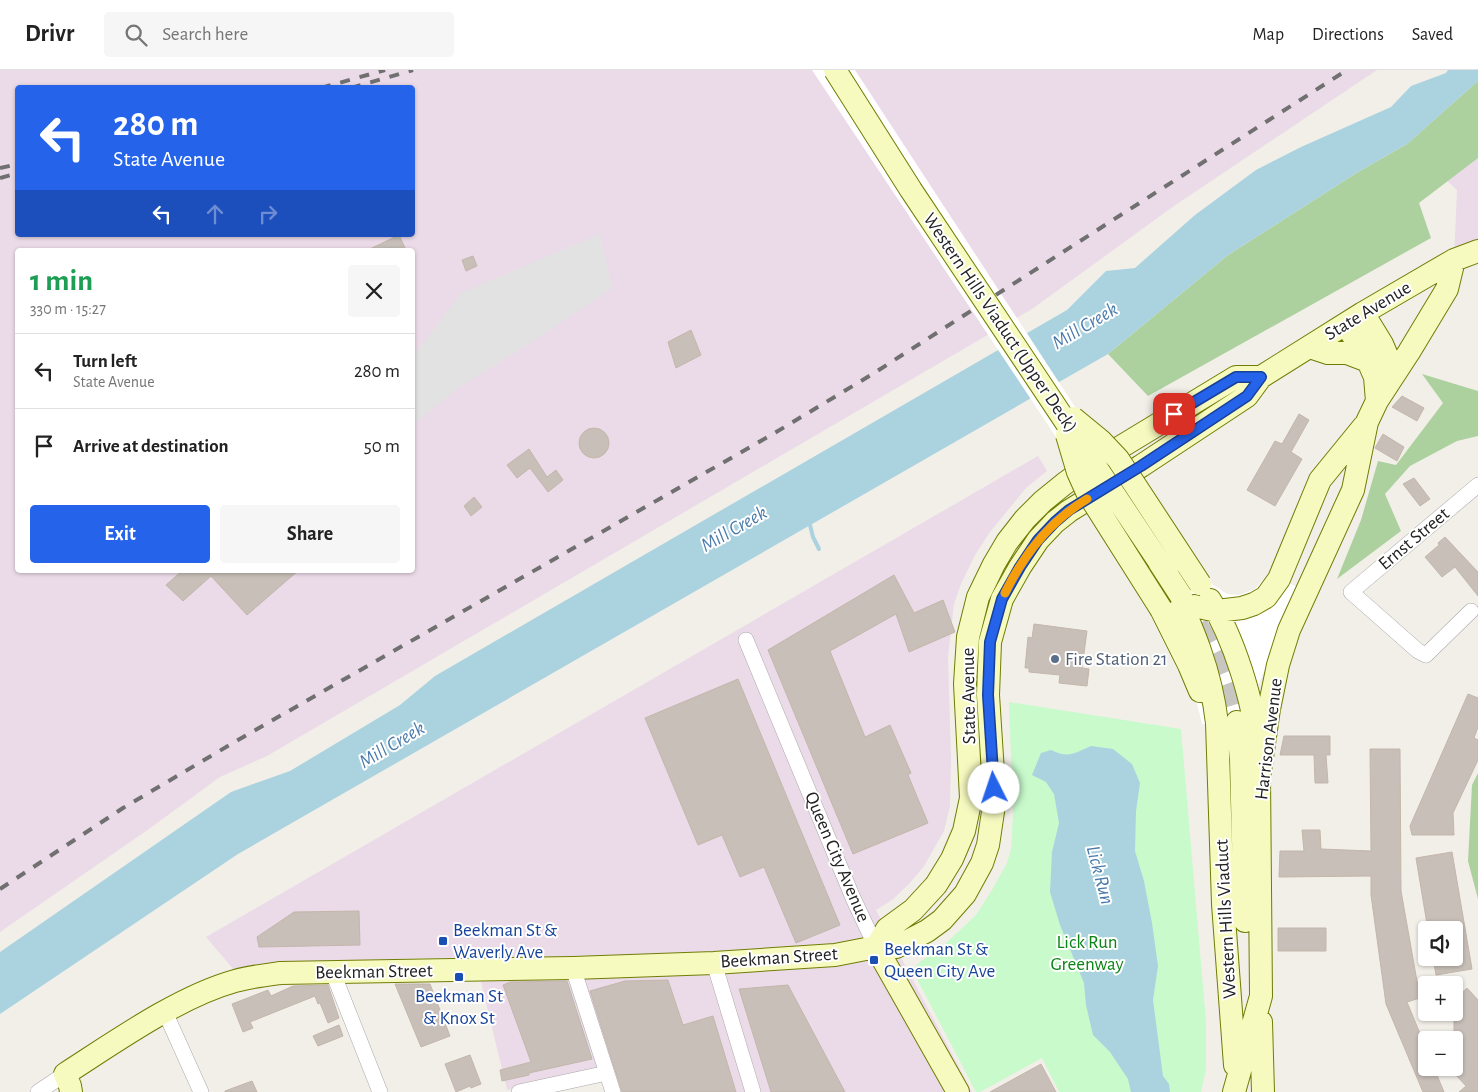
<!DOCTYPE html>
<html lang="en">
<head>
<meta charset="utf-8">
<style>
  body { margin:0; font-family:"Alegreya Sans",sans-serif; background:#f6f6f6; color:#222; height:100vh; display:flex; flex-direction:column; font-size:19px; white-space:nowrap }
  * { box-sizing:border-box; margin:0 }
  p { font-size:16px; color:#767676 }
  .icon { flex:none; width:28px; height:28px; fill:none; stroke:currentColor; stroke-width:2; stroke-linecap:round; stroke-linejoin:round }
  .map { position:relative; flex:1; overflow:hidden }
  .side { position:absolute; left:15px; top:178px; width:400px; height:325px; display:flex; flex-direction:column; background:#fff; border-radius:5px; box-shadow:0 1px 4px #0004 }
  .side>* { flex:none }
  .hud { position:absolute; left:15px; top:15px; width:400px; height:152px; border-radius:5px; box-shadow:0 1px 4px #0004; background:#2563eb; color:#fff; overflow:hidden }
  .controls { position:absolute; left:1418px; top:851px; display:grid; gap:10px }
  .controls a { display:grid; place-items:center; width:45px; height:45px; border-radius:5px; background:#fff; box-shadow:0 1px 4px #0004; font-size:25px }
  .pin { position:absolute; display:grid; place-items:center; width:42px; height:42px; color:#fff; margin:-21px; border-radius:10px; box-shadow:0 2px 8px #0006 }
  .me { position:absolute; width:55px; margin:-28px; rotate:356deg; stroke-linejoin:round; filter:drop-shadow(0 0 4px #0008) }
  .turn { display:flex; align-items:center; gap:18px; height:105px; padding:0 15px; font-size:22px }
  .turn .icon { width:65px; height:65px; stroke-width:2.5 }
  .turn b { display:block; font-size:35px; line-height:42px }
  .lanes { display:flex; align-items:center; height:48px; padding:0 15px; background:#0003; justify-content:center; gap:25px; direction:ltr }
  .lanes .off { opacity:.35 }
  .round { display:grid; place-items:center; flex:none; width:52px; height:52px; border-radius:5px; background:#f6f6f6 }
  .summary { display:flex; align-items:center; justify-content:space-between; height:85px; padding:0 15px }
  h1 { font-size:30px; font-weight:600; line-height:38px; color:#1e9e55 }
  .action { display:flex; gap:10px; margin-top:auto; padding:10px 15px }
  .action a { flex:1; height:58px; border-radius:5px; background:#2563eb; color:#fff; font-size:20px; font-weight:600; line-height:58px; text-align:center }
  .action a+a { background:#f6f6f6; color:#222 }
  ul { padding:0; list-style:none }
  li { display:flex; align-items:center; gap:15px; height:75px; padding:0 15px; border-top:1px solid #e0e0e0 }
  li div { flex:1 }
  li b { display:block; font-size:19px }
  li em { font-style:normal }
  header { display:flex; align-items:center; gap:30px; box-sizing:border-box; height:70px; padding:0 25px; background:#fff; border-bottom:1px solid #e0e0e0 }
  header strong { font-size:24px }
  nav { display:flex; gap:28px; margin-inline-start:auto; font-size:18px }
  .search { width:350px; height:45px; background:#f6f6f6; display:flex; align-items:center; gap:12px; box-sizing:border-box; padding:0 18px; border-radius:5px; color:#767676; font-size:19px }
  .map>svg:first-child { display:block }
  .industrial { fill:#ebdbe8; fill-rule:evenodd }
  .forest { fill:#add19e }
  .park { fill:#c8facc }
  .parking { fill:#e2e2e2 }
  .water { fill:#aad3df }
  .pier { fill:#fff }
  .lines { fill:none; stroke-linecap:round; stroke-linejoin:round }
  .stream { stroke:#aad3df; stroke-width:4 }
  .building { fill:#c7bfb8; stroke:#c4b6ab }
  .secondary-tunnel { stroke:#c8c6c1; stroke-width:22; stroke-dasharray:22 11; stroke-linecap:butt }
  .minor-casing { stroke:#a9a9a9; stroke-width:16 }
  .secondary-casing { stroke:#707d05; stroke-width:24 }
  .minor { stroke:#fff; stroke-width:15 }
  .secondary { stroke:#f7fabf; stroke-width:22 }
  .rail { stroke:#707070; stroke-width:4; stroke-dasharray:10 10; stroke-linecap:butt }
  .secondary-bridge-casing { stroke:#707d05; stroke-width:24; stroke-linecap:butt }
  .secondary-bridge { stroke:#f7fabf; stroke-width:22 }
  .route-casing { stroke:#184099; stroke-width:12 }
  .route { stroke:#2563eb; stroke-width:9 }
  .slow { stroke:#f59e0b; stroke-width:9 }
  .service-dot { fill:#5c6f8a; stroke:#fff; stroke-width:2 }
  .transit-dot { fill:#1a4fb4; stroke:#fff; stroke-width:2 }
  .labels { text-anchor:middle; dominant-baseline:central; stroke-width:4; stroke-linejoin:round; paint-order:stroke }
  .street-label { font-size:19px; fill:#222; stroke:#fff }
  .service-label { font-size:19px; fill:#4e5e75; stroke:#fff; text-anchor:start }
  .transit-label { font-size:19px; fill:#164399; stroke:#fff; text-anchor:start }
  .park-label { font-size:19px; fill:#0c8416; stroke:#fff }
  .water-label { font-size:20px; font-style:italic; fill:#4a7aab; stroke:#fff }
</style>
</head>
<body>
<header>
<strong>Drivr</strong>
<div class="search"><svg class="icon" aria-label="search" viewBox="0 0 24 24"><circle cx="10" cy="10" r="6"/><path d="M15 15l6 6"/></svg>Search here</div>
<nav><a>Map</a><a>Directions</a><a>Saved</a></nav>
</header>
<div class="map">
<svg width="1478" height="1022" viewBox="0 0 1478 1022">
  <rect width="100%" height="100%" fill="#f2efe9"/>
  <path class="industrial" d="M0,0H1377L1174,136L1032,239L267,686L220,707L149,759L0,862ZM18,18H412V165H18ZM18,180H412V500H18Z
    M1478,11V181L1454,190L1457,120L1407,74Z
    M1038,386L1047,401L1026,418L990,462L975,485L961,514L954,534L948,587L951,687L950,736L944,761L924,796L910,813L892,830L876,840L972,1022H623L614,997L507,1020L475,887L279,892L234,900L206,867Z"/>
  <path class="forest" d="M1478,11V88L1419,133L1431,168L1148,326L1108,284L1228,185L1358,102L1407,74Z
    M1422,304L1478,321V366L1457,371L1410,396L1385,424L1401,461L1337,509L1361,450L1378,391L1396,395L1443,333Z
    M1478,703V829L1468,791L1472,715Z"/>
  <path class="park" d="M1009,632L1181,659L1206,952V999L1201,1022H1059L1042,988L980,1022H976L918,911L914,898L921,891L943,876L976,845L992,820L1007,793L1011,779L1013,744Z"/>
  <path class="parking" d="M600,164L612,218L538,268L457,319L414,354L412,352L413,287L461,223Z"/>
  <path class="water" d="M1448,0H1478V11L1407,74L1358,102L1228,185L1108,284L238,784L0,944V882L231,722L290,701L400,635L435,606L1067,240L1106,201L1135,198L1195,145L1256,100L1301,77L1391,37L1411,16L1446,3Z
    M1091,676L1113,679L1132,694L1140,713L1136,741L1135,781L1144,811L1152,853L1158,896L1153,930L1163,1006L1169,1014L1170,1022H1131L1128,1009L1110,982L1093,965L1086,935L1084,913L1060,855L1050,822L1052,782L1059,753L1054,724L1046,712L1032,705L1041,683L1051,680C1069,689 1074,683 1091,676Z"/>
  <path class="pier" d="M812,0H855L1077,340L1212,514L1227,524L1239,525L1255,519L1268,504L1300,518L1242,652L1202,654L1196,629L1155,543L1074,421L1069,411L1056,367Z"/>
  <g class="lines">
    <path class="stream" d="M809,451L813,467L819,479"/>
  </g>
  <path class="building" d="M399,165L406,180H368Z
    M473,186L477,196L466,201L462,190Z
    M691,260L701,285L676,298L668,272Z
    M1402,326L1424,338L1417,351L1392,337Z
    M1299,344L1309,350L1291,382L1302,389L1275,436L1247,420L1275,371L1282,374Z
    M579 373a15 15 0 1 1 30 0a15 15 0 1 1-30 0Z
    M1383,364L1404,377L1397,391L1375,378Z
    M529,379L547,407L556,400L563,410L548,422L530,398L517,408L507,395Z
    M1414,408L1430,429L1420,436L1403,414Z
    M474,427L482,437L471,446L464,436Z
    M1445,467L1478,502V526L1455,497L1442,507L1425,487L1439,475L1438,473Z
    M183,500H299L247,545L211,506L183,531L166,515Z
    M894,505L914,543L943,530L955,562L909,582L896,544L830,581L865,667L890,655L911,703L908,705L928,753L853,784L768,580Z
    M1034,554L1087,561L1082,598L1089,599L1087,616L1059,613L1060,605L1029,602V598H1025L1028,567L1032,568Z
    M738,609L840,855L796,873L764,797L740,807L722,765L698,775L645,648Z
    M1468,624L1478,628V657L1474,668L1478,670V690L1453,743L1454,765H1412L1410,756Z
    M1284,666H1330V685H1326L1328,713H1315L1314,685H1280Z
    M1370,679H1400L1401,821L1420,928L1407,932L1426,978V998H1434L1444,1022H1423L1386,934L1371,825V806L1279,807L1280,781H1304L1302,760H1320L1321,779L1371,781Z
    M1452,782L1472,899L1436,905L1433,888H1454V860H1428L1416,788Z
    M359,841L360,875L259,877L257,867L294,842Z
    M1278,858H1326V881H1278Z
    M668,910L683,955L713,946L736,1022H622L590,921L625,911Z
    M567,911L592,989L529,1003V1005L502,1011L500,1000L531,992L503,915L510,912Z
    M395,914H430L450,966L421,977Z
    M328,915L339,948L328,953L320,933L318,934L315,926L250,952L253,958L243,962L232,934L268,920L271,926L293,916Z
    M788,915L845,1022H771L739,919Z
    M1467,918L1478,930V1022H1459L1466,1016L1454,1003V930Z
    M339,955L343,966L318,976L313,966Z
    M470,985L481,1014L471,1018L470,1016L456,1022L445,994Z
    M1041,994L1056,1022H990Z
    M252,1011L257,1022H225V1021Z"/>
  <g class="lines">
    <path class="secondary-tunnel" d="M1197,555C1215,586 1229,618 1237,652"/>
    <g class="minor-casing">
      <path id="minor" d="M1471,541L1426,585L1418,581L1351,522L1478,415
        M746,570L853,828L876,877
        M714,893L753,1022
        M573,898L613,1022
        M333,903L380,1022
        M165,942L201,1022
        M38,1022L65,1004
        M519,1022L607,1003"/>
    </g>
    <g class="secondary-casing">
      <path id="secondary" d="M1363,243L1382,274L1391,295L1389,310
        M1346,254L1368,291L1375,307L1377,331
        M1310,277L1328,283H1347L1368,291
        M1170,509C1192,557 1211,600 1217,653L1223,834L1235,995
        M1210,530C1233,567 1254,631 1257,675
        M1194,536L1217,541L1242,538L1254,534L1266,527L1279,509L1320,410L1364,356
        M1161,539L1189,595L1200,621
        M1237,652L1241,689L1245,851
        M876,877L887,859L913,840L936,815L952,789L964,761L971,728L965,614L968,567L978,527L994,494L1007,472L1025,449L1043,431L1064,414L1086,398L1236,307H1261
        M876,877L958,1022
        M1261,952L1263,1022
        M71,1022L70,1016L65,1004C115,972 178,927 235,911C249,907 265,905 280,903L573,898L714,893L835,885L876,877H896L927,861L942,850L965,824L982,793L988,775L994,735V718L988,625L990,572L1002,529L1020,497L1038,470L1055,452L1069,441L1141,396L1247,326L1261,307L1363,243L1454,190L1478,181
        M1234,1022L1261,926L1259,708L1269,639L1278,595L1289,560L1353,420L1367,352L1377,331L1409,282L1447,219L1454,190"/>
    </g>
    <use href="#minor" class="minor"/>
    <use href="#secondary" class="secondary"/>
    <path class="rail" d="M321,18L385,0
      M351,18L413,0
      M0,98L18,94
      M0,108L18,103
      M0,819L123,738L238,670L773,364L871,305L1347,0"/>
    <g class="secondary-bridge-casing">
      <path id="secondary-bridge" d="M835,0L911,120L1168,505
        M1073,348L1101,371L1118,389L1200,514
        M1067,365L1078,402L1087,422L1161,539
        M1159,492L1181,526"/>
    </g>
    <use href="#secondary-bridge" class="secondary-bridge"/>
  </g>
  <g class="lines">
    <g class="route-casing">
      <path id="route" d="M994,718L988,625L990,572L1002,529L1020,497L1038,470L1055,452L1069,440L1141,396L1247,326L1261,307H1236L1174,344"/>
    </g>
    <use href="#route" class="route"/>
    <path class="slow" d="M1005,523C1024,484 1050,451 1087,429"/>
  </g>
  <circle class="service-dot" cx="1055" cy="589" r="5"/>
  <g class="transit-dot">
    <rect x="438" y="866" width="10" height="10" rx="2.5"/>
    <rect x="869" y="885" width="10" height="10" rx="2.5"/>
    <rect x="454" y="902" width="10" height="10" rx="2.5"/>
  </g>
  <g class="labels">
    <g class="street-label">
      <text transform="translate(1368 241) rotate(-31)">State Avenue</text>
      <text transform="translate(1000 253) rotate(56)">Western Hills Viaduct (Upper Deck)</text>
      <text transform="translate(1414 469) rotate(-40)">Ernst Street</text>
      <text transform="translate(969 626) rotate(-91)">State Avenue</text>
      <text transform="translate(1269 669) rotate(-83)">Harrison Avenue</text>
      <text transform="translate(837 787) rotate(67)">Queen City Avenue</text>
      <text transform="translate(1226 849) rotate(-93)">Western Hills Viaduct</text>
      <text transform="translate(779 888) rotate(-4)">Beekman Street</text>
      <text transform="translate(374 902) rotate(-1)">Beekman Street</text>
    </g>
    <g class="service-label">
      <text x="1065" y="589">Fire Station 21</text>
    </g>
    <g class="transit-label">
      <text x="453" y="860">Beekman St &amp;<tspan x="453" dy="22">Waverly Ave</tspan></text>
      <text x="884" y="879">Beekman St &amp;<tspan x="884" dy="22">Queen City Ave</tspan></text>
      <text x="459" y="926" text-anchor="middle">Beekman St<tspan x="459" dy="22">&amp; Knox St</tspan></text>
    </g>
    <g class="park-label">
      <text x="1087" y="872">Lick Run<tspan x="1087" dy="22">Greenway</tspan></text>
    </g>
    <g class="water-label">
      <text transform="translate(1085 256) rotate(-31)">Mill Creek</text>
      <text transform="translate(734 459) rotate(-30)">Mill Creek</text>
      <text transform="translate(392 675) rotate(-31)">Mill Creek</text>
      <text transform="translate(1100 805) rotate(75)">Lick Run</text>
    </g>
  </g>
</svg>
<div class="controls">
<a><svg class="icon" aria-label="sound" viewBox="0 0 24 24"><path d="M4 9h4l5-4v14l-5-4H4zM17 9q2 3 0 6"/></svg></a>
<a>+</a>
<a>−</a>
</div>
<div class="pin" style="left:1174px;top:344px;background:#d93025"><svg class="icon" aria-label="arrive" viewBox="0 0 24 24"><path d="M6 21V4h12l-3 4 3 4H6"/></svg></div>
<svg class="me" style="left:994px;top:718px" viewBox="-20 -20 40 40"><circle r="19" fill="#fff"/><path d="M0-13L10 11 0 6-10 11z" fill="#2563eb"/></svg>
<div class="hud">
<div class="turn"><svg class="icon" aria-label="left" viewBox="0 0 24 24"><path d="M17 20v-9H6M10 6l-5 5 5 5"/></svg><div><b>280 m</b>State Avenue</div></div>
<div class="lanes"><svg class="icon" aria-label="left" viewBox="0 0 24 24"><path d="M17 20v-9H6M10 6l-5 5 5 5"/></svg><svg class="icon off" aria-label="ahead" viewBox="0 0 24 24"><path d="M12 20V5M6 11l6-6 6 6"/></svg><svg class="icon off" aria-label="right" viewBox="0 0 24 24"><path d="M7 20v-9h11M14 6l5 5-5 5"/></svg></div>
</div>
<section class="side">
<div class="summary"><div><h1>1 min</h1><p>330 m · 15:27</p></div><a class="round"><svg class="icon" aria-label="close" viewBox="0 0 24 24"><path d="M6 6l12 12M18 6L6 18"/></svg></a></div>
<ul>
<li><svg class="icon" aria-label="left" viewBox="0 0 24 24"><path d="M17 20v-9H6M10 6l-5 5 5 5"/></svg><div><b>Turn left</b><p>State Avenue</p></div><em>280 m</em></li>
<li><svg class="icon" aria-label="arrive" viewBox="0 0 24 24"><path d="M6 21V4h12l-3 4 3 4H6"/></svg><div><b>Arrive at destination</b></div><em>50 m</em></li>
</ul>
<div class="action"><a>Exit</a><a>Share</a></div>
</section>
</div>
</body>
</html>
